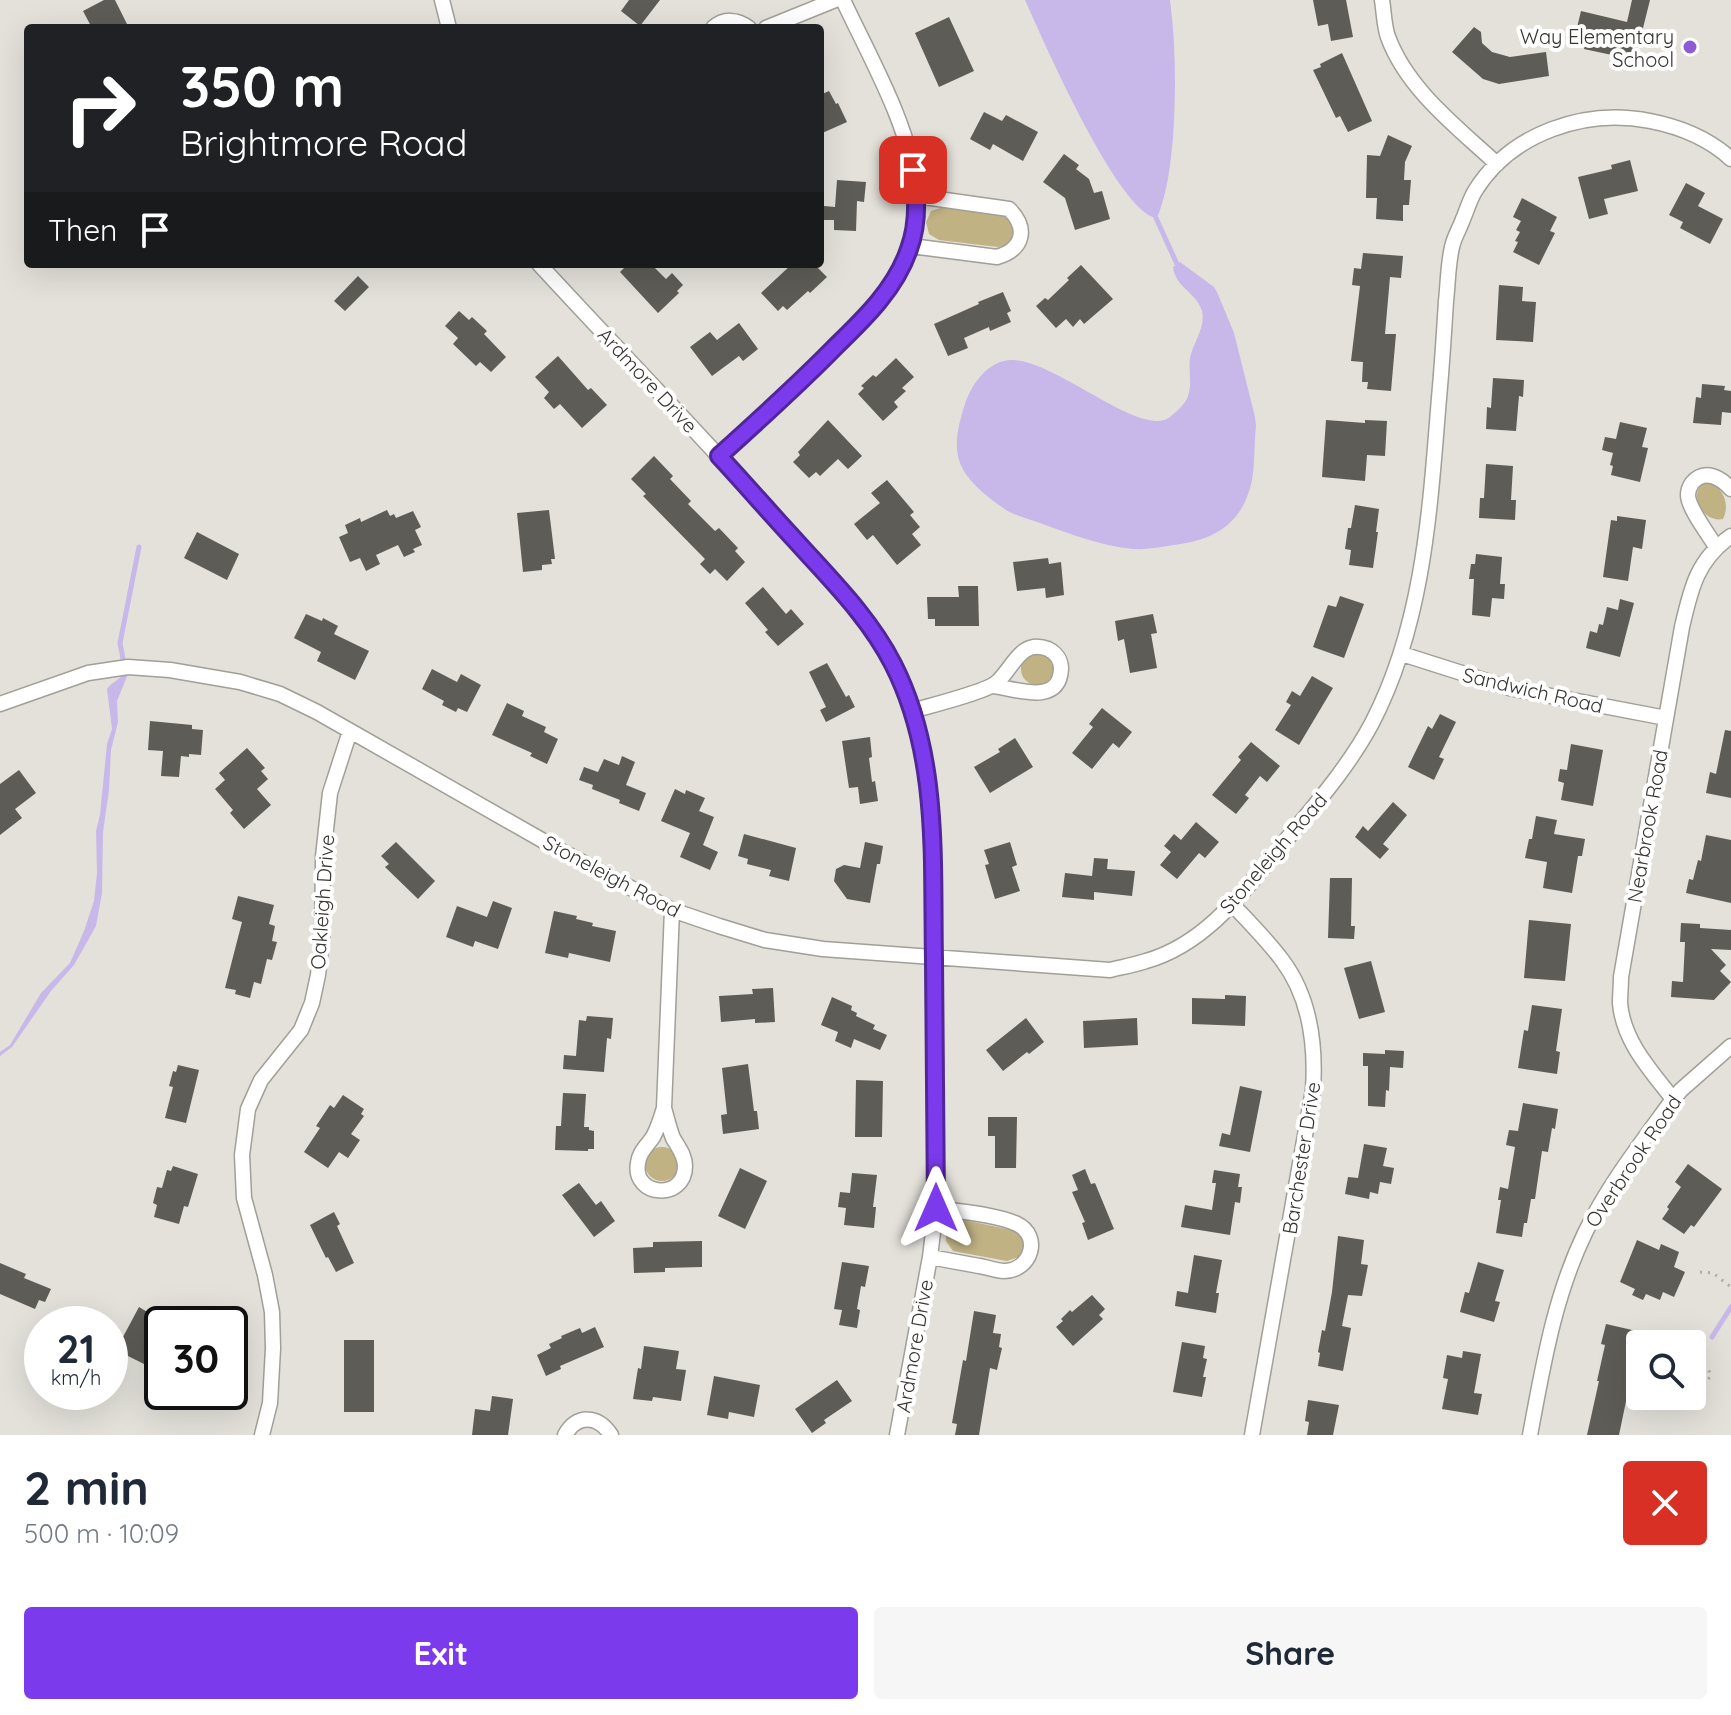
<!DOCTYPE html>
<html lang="en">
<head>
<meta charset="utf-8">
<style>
  body { margin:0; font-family:Quicksand,sans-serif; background:#f6f6f7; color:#1f2937; height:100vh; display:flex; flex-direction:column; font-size:30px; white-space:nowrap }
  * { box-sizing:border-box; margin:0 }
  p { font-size:26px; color:#747a83 }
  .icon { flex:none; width:44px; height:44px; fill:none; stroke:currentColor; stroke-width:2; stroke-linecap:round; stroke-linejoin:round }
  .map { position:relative; height:1435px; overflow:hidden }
  .details { display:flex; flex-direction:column; background:#fff; flex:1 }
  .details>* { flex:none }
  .banner { position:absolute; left:24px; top:24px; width:800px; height:244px; border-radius:8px; box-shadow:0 8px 32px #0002; background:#202124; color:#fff; overflow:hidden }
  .controls { position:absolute; left:1626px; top:1330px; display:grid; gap:16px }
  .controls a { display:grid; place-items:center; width:80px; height:80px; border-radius:8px; background:#fff; box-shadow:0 8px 32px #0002; font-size:40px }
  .speed { position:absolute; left:24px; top:1306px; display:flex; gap:16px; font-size:40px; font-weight:700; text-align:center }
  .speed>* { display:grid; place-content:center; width:104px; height:104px; border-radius:50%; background:#fff; box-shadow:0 8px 32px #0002; line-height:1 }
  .speed small { font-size:20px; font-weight:400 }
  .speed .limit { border:4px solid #111; border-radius:12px; background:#fff; color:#111 }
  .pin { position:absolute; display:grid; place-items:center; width:68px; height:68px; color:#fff; margin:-34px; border-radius:16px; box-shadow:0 4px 12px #0006 }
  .me { position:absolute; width:88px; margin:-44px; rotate:0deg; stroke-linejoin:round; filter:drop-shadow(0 0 6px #0008) }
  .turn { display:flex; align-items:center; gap:28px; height:168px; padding:0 24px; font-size:36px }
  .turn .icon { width:104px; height:104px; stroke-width:2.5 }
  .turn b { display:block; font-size:56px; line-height:68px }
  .then { display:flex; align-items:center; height:76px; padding:0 24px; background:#0003; gap:16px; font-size:30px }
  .round { display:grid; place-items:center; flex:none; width:84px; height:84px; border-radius:8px; background:#f6f6f7 }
  .head { display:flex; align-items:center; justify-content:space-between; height:136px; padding:0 24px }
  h1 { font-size:48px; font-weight:800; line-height:60px }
  .primary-button { display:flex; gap:16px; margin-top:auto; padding:16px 24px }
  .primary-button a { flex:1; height:92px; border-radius:8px; background:#7c3aed; color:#fff; font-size:32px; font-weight:800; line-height:92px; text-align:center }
  .primary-button a+a { background:#f6f6f7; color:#1f2937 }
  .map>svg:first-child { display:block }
  .green { fill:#c0b283 }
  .water { fill:#c8b8ea }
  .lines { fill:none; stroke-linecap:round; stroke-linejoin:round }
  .stream { stroke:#c8b8ea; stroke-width:5 }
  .building { fill:#5e5c56 }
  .street-casing { stroke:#a19f98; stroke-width:17 }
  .path { stroke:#acaba5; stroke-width:3; stroke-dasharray:2 6; stroke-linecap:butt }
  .street { stroke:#fff; stroke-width:14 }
  .route-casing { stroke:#51269a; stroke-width:20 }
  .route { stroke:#7c3aed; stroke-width:14 }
  .poi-dot { fill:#8d5bd4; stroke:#fff; stroke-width:3 }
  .labels { text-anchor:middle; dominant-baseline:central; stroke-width:8; stroke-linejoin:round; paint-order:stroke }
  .poi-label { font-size:20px; fill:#353431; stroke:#fff; text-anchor:end }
  .street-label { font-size:20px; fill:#353431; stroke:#fff }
</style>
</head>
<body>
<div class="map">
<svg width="1731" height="1435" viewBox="0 0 1731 1435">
  <rect width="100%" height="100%" fill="#e3e1da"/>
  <path class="green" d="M943,207L1007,216L1016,230C1011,240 1009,246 998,247L939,240L929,234L926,222L931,211Z
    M1704,482C1722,484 1731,503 1723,519C1704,523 1687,496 1704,482Z
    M1021 669a16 16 0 1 1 32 0a16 16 0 1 1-32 0Z
    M645 1164a17 17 0 1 1 34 0a17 17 0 1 1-34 0Z
    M964,1220L1016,1231L1020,1234L1024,1245L1019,1257L1007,1261L953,1251L946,1241C945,1228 952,1221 964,1220Z"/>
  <path class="water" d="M1025,0H1170C1176,46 1176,92 1173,138C1170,166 1168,191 1157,218C1119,215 1042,38 1025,0Z
    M1180,262L1214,287L1217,292L1234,333L1255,417L1256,426C1254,444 1255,463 1252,480C1244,520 1219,538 1181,544C1165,546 1149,550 1133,549C1101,546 1070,534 1040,523C1029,519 1016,516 1006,510C990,499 967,482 960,463C953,444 959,423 965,404C971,386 984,366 1004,361C1046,350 1140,441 1170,417C1176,412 1183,406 1187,399C1193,385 1188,372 1190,358C1193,343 1206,327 1202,311C1197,293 1175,287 1173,267Z
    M128,674L117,701L118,722L111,750L109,790L103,832L102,893L96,926L74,965L51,991L12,1047L0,1056V1052L10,1045L41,993L70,963L84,931L94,901L97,873L96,831L100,815L107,744L112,729L107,689C112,682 118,681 122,675Z"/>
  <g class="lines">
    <path class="stream" d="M1156,218L1177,264
      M124,664L120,643L139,547
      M1712,1337L1731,1307"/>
  </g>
  <path class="building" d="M104,0H115L129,28H92L83,11Z
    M629,0H660L640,26L621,11Z
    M1313,0H1346L1353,37L1331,41L1328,24L1318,26Z
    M1632,0H1650L1635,60L1584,49L1586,43L1574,40L1581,11L1627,22Z
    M949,17L974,71L939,87L915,33Z
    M1474,27L1481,32L1482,43L1492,52L1510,57L1546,52L1549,76L1499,84L1483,79L1452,52Z
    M1342,53L1372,121L1348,132L1340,116L1336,118L1313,70L1321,67L1320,64Z
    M829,91L836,104L838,103L847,122L820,134V95Z
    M984,112L1002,121L1006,115L1038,132L1023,161L993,144L990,150L970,139Z
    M1388,135L1412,146L1405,162L1404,180H1411L1409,205H1403V221L1376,219L1377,198H1366L1367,155L1380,156Z
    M1064,154L1079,165L1076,169L1089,179L1094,193L1102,191L1110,219L1075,230L1065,198L1043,182Z
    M1630,160L1638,191L1604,199L1608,214L1589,219L1578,177L1612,169L1611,165Z
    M837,180L866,182L864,202L857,201L856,231L834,230V220H824V206L835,207Z
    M1686,183L1705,193L1698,206L1723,219L1710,244L1680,228L1683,222L1669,215Z
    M1522,198L1557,217L1550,231L1555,233L1539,265L1513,252L1518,242L1515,241L1520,232L1516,230L1521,221L1513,217Z
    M1363,253L1403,256L1401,278L1390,277L1385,334H1396L1391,391L1367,389L1368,382H1362L1363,362L1351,361L1360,286L1352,285L1354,268L1361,269Z
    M628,264H651L666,279L672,273L683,285L677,291L679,293L658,313L620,272Z
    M792,264H814L827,277L810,293L808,291L787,310L783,306L778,311L761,293Z
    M1081,265L1113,299L1084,324L1080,319L1073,327L1066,319L1056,328L1036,306L1045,298L1048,300L1069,280L1067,278Z
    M358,276L369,287L345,311L334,301Z
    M1499,285L1523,287L1522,301L1536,302L1533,342L1496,340Z
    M1003,292L1011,311L1007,313L1011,322L990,331L989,327L964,338L968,348L948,356L934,324L979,304L978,302Z
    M459,311L469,320L472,317L487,331L484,334L506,357L491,372L480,362L476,366L453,344L458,338L445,326Z
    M739,323L758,349L743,361L739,356L712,376L690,347L710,332L717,340Z
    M558,356L588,390L591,388L607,405L582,428L560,404L554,409L544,398L549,392L535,377Z
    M896,358L914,377L902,388L906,391L894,402L898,407L883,421L858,394L864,388L861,386L873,375L876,377Z
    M1493,378L1524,380L1523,397L1519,396L1516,431L1486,429L1487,407L1491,408Z
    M1702,384L1725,386L1724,390L1731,391V413L1722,412L1721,425L1693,423L1696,397L1701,398Z
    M828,420L862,456L848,469L838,459L820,476L816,472L809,478L793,462L800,455L798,452Z
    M1326,420L1365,423V420L1387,421L1385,456L1367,455L1365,481L1322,477Z
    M1620,422L1647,428L1642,447L1648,448L1640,482L1611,475L1613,466L1610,465L1613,453L1602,450L1605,437L1616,439Z
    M654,456L673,476L670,479L691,501L688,504L715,531L719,528L738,548L735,551L745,562L727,581L715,569L710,574L700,564L705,559L643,496L646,494L631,479Z
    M1486,464L1513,466L1511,500H1516L1515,520L1479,518L1480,498H1484Z
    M887,480L914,512L910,515L920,527L912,534L921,545L897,565L873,535L867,540L854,524L880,503L871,493Z
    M1355,505L1379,509L1376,532H1378L1373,568L1349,565L1351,550L1345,549L1348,528H1351Z
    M387,510L390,516L394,514L396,518L413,511L421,527L415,530L422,545L413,549L415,552L404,557L398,545L376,555L380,564L366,571L360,558L350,562L339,537L348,533L345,525L360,518L361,522Z
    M549,510L555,559H551L552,564L542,565V570L523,572L517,513Z
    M1617,516L1646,520L1642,549L1633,547L1628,581L1603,577L1611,520L1617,521Z
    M197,532L239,554L227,580L184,558Z
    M1476,554L1502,557L1500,584H1505L1504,599L1492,598L1490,617L1472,615L1474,579H1469L1471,564H1475Z
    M1048,558L1049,564L1061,562L1064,595L1046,598L1045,588L1017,591L1013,562Z
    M958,586H978L979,626H935V619H928L927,597H959Z
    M763,587L786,614L791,609L804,624L778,646L765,632L768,630L745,603Z
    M1340,596L1364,604L1344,658L1313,647L1328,605L1336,607Z
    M1620,599L1634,603L1620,657L1586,648L1590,631L1597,633L1599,624L1603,625L1607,607L1618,610Z
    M306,614L322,621L323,618L338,626L334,634L369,651L355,680L317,661L321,652L294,638Z
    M1153,614L1157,633L1151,634L1157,668L1130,673L1124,639L1118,641L1115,621Z
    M827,663L846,697L849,695L855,707L826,722L820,710L826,707L809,672Z
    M432,669L457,682L461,674L481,685L467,712L458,708L456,712L442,705L444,701L422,689Z
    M1312,676L1333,688L1299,745L1275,730L1291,705L1286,702L1292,691L1300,696Z
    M507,703L524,711L522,716L546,727L544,732L558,739L547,764L530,756L532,753L492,735Z
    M1102,708L1132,732L1119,748L1113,743L1092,769L1072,753L1093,727L1089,724Z
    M1440,714L1456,722L1439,757L1444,759L1434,780L1408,767L1428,726L1432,729Z
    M150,721L192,725V729L203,730L201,755L189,754V757L181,756L179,777L161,776L163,751L148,750Z
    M1725,730L1731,731V798L1706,793L1710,772L1716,774Z
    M870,737L872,757L869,758L872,782L875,781L878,801L860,804L858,787L849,788L842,741Z
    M1015,738L1033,767L990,793L974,767L1000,752L998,749Z
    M1251,742L1280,766L1267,782L1260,776L1245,795L1249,798L1236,814L1212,795L1241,760L1238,757Z
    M1571,744L1603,750L1593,806L1561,800L1564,783L1558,781L1560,769L1567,770Z
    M247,748L265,768L261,771L268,779L257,789L271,805L244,829L230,813L233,810L215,789L225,780L219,773Z
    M622,756L635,762L626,785L646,793L639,811L619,803L620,800L592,789L593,785L579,780L584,767L598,772L604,759L619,765Z
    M19,770L36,793L15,809L22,818L0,835V784Z
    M675,789L685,794L686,790L705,798L699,811L714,817L703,845L718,852L710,870L680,857L690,833L661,821Z
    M1393,802L1407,815L1383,844L1389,849L1380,859L1355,837L1363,826L1368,831Z
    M1536,816L1557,820L1554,834L1585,839L1582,856H1578L1572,893L1543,888L1547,862L1525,858L1529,839H1532Z
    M1196,822L1219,842L1205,858L1199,853L1177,879L1160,865L1171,852L1164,846L1174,834L1181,840Z
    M744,834L796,848L789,881L769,876L771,870L747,864L748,859L738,856Z
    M1706,835L1731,840V903L1686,893L1689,879L1693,880L1698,860L1701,861Z
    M396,842L435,881L418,899L385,867L389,864L381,856Z
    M865,842L883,846L880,864H877L870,903L847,899L834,881L836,869L844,865L860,868Z
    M1010,842L1017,865L1012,867L1020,891L995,899L985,865L989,864L984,850Z
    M1094,858L1108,859L1107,869L1135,871L1132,896L1094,892V900L1062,897L1065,873L1092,876Z
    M1330,878H1352L1351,926H1355L1354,939L1328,938Z
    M238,896L274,905L269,924L275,926L272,941L277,942L272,960L267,959L261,984L254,982L250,998L235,994L236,990L225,988L242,922L232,919Z
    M493,901L512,908L498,949L475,941L473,947L446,937L457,906L487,917Z
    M554,911L577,916L576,919L593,923L592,926L616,931L610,962L569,953L568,958L545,953Z
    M1529,920L1571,924L1565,981L1524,978Z
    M1681,923L1700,924V928L1731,930V950L1711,949L1726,965L1720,971L1731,982L1714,1000L1671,997L1672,981L1683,982L1685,942H1680Z
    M1371,961L1385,1012L1359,1019L1344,968Z
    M773,988L775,1022L755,1023V1019L721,1022L719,996L753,994L752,989Z
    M1225,995L1246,996L1245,1026L1192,1024V998L1225,999Z
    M832,997L852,1006L851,1010L857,1013L856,1016L875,1025L873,1029L887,1035L880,1050L854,1039L851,1048L835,1041L838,1032L821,1025Z
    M1532,1005L1562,1009L1556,1051L1560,1052L1557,1074L1518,1068L1524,1030L1528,1031Z
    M587,1016L613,1018L611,1039L607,1038L604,1072L563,1069L564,1055L576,1056L579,1020L586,1021Z
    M1026,1018L1044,1042L1029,1054L1027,1052L1003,1071L986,1050Z
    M1137,1018L1138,1045L1084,1048L1083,1021Z
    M1385,1050L1404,1051L1403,1068L1390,1067L1389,1091L1386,1090L1385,1107L1368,1106V1066H1363V1053L1385,1054Z
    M748,1064L754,1111H757L759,1129L723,1134L721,1115L727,1114L722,1068Z
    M178,1065L199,1070L186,1123L165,1118L173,1087L169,1086L173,1071L176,1072Z
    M856,1080L883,1081L882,1137H855Z
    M1240,1086L1262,1091L1250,1152L1219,1146L1222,1133L1230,1135Z
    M563,1093L586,1094L584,1127H589V1130L594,1131V1149H588V1151L555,1150L556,1126H561Z
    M343,1095L364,1109L361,1114L364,1116L351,1134L360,1140L348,1158L339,1152L328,1168L304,1152L320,1128L316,1126L330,1105L334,1108Z
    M1523,1103L1558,1109L1555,1129L1552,1128L1548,1152L1542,1151L1535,1199H1531L1527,1223H1524L1522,1237L1496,1233L1501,1200H1498L1500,1187L1508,1189L1515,1147L1506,1145L1509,1130L1518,1131Z
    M988,1117H1017L1016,1168H995V1136H988Z
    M1364,1144L1387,1148L1383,1166L1394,1168L1391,1184L1380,1182L1378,1194L1370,1192L1369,1199L1345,1194L1348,1177L1358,1178Z
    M1688,1164L1722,1189L1694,1227L1691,1225L1684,1234L1662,1219L1669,1209L1667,1207L1681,1187L1675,1182Z
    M173,1166L198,1174L188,1207L184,1206L179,1224L154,1217L157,1205L153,1203L157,1187L162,1188L167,1170L171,1171Z
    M740,1168L767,1181L745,1229L718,1216Z
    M1085,1169L1091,1184L1095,1183L1114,1229L1088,1240L1082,1223L1085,1222L1072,1192L1078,1190L1072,1175Z
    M1214,1170L1240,1174L1238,1187H1242L1240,1203L1235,1202L1230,1235L1181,1227L1185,1205L1212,1210L1216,1183H1212Z
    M852,1173L877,1175L873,1207H876L874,1228L844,1225L846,1208L838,1207L840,1192L850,1193Z
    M579,1183L596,1205L601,1201L615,1221L594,1237L562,1195Z
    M334,1212L340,1224L337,1226L354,1263L336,1272L328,1257L326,1258L310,1225Z
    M1338,1236L1364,1240L1361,1264L1368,1265L1362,1296L1348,1295L1342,1326L1351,1328L1343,1371L1318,1366L1320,1353L1318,1352L1322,1330L1325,1331L1332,1292Z
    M1637,1240L1659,1250L1661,1244L1679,1252L1674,1267L1685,1272L1674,1297L1663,1292L1660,1300L1646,1294L1643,1300L1632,1295L1635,1289L1620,1282Z
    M702,1241V1267L665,1268V1272L634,1273L633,1248L653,1247V1242Z
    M1194,1255L1222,1260L1216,1293H1219L1216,1313L1175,1306L1177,1291L1188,1293Z
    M842,1262L869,1266L865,1287L861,1286L857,1309L860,1310L857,1328L839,1325L842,1310L834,1309Z
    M1478,1262L1504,1270L1495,1301L1500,1302L1494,1322L1460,1312L1465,1292L1469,1293Z
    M0,1263L26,1274L24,1278L51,1289L45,1302L39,1300L35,1309L0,1294Z
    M1092,1295L1105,1309L1099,1315L1103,1319L1073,1346L1056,1327L1063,1321L1061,1319L1070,1310L1072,1312Z
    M139,1307L154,1316L147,1330L158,1336L144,1364L116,1350Z
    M974,1311L996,1315L993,1333L1001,1334L999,1347L1002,1348L997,1370L990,1368L979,1435H955L957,1424L952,1423L963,1360L966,1361Z
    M1606,1324L1641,1332L1640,1370L1636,1389L1629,1387L1619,1435H1587L1599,1381H1597L1605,1345L1601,1344Z
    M595,1327L604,1347L560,1366L561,1369L546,1376L537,1355L551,1348L549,1344L562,1338L561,1336L580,1328L582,1333Z
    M344,1340H374V1412H344Z
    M1182,1342L1205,1346L1203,1358L1207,1359L1203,1377H1206L1202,1397L1173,1392Z
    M644,1346L679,1351L676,1369L686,1370L681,1401L653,1397L652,1401L633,1399L638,1368L641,1369Z
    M110,1347L127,1355L110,1386Z
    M1463,1351L1481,1354L1474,1393L1482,1394L1478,1415L1442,1409L1448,1379L1443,1378L1447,1355L1462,1358Z
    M714,1376L760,1385L754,1417L729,1412L728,1419L707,1415Z
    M837,1380L852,1401L824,1420L826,1423L812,1433L795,1409Z
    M492,1396L513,1399L508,1435H472L475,1409L490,1411Z
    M1308,1400L1339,1405L1333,1435H1307L1309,1422L1305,1421Z"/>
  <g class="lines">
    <g class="street-casing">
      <path id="street" d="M442,0L449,28
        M1382,0C1384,12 1384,26 1388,37C1407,89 1457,127 1497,164
        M713,28C724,18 737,19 749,28
        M766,28L835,0
        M911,246L997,257C1024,249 1028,228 1009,209L917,196
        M539,264C620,352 704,438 784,528C823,571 868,612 894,666C916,711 925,757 931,806L936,1208L930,1257L897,1435
        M719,456C761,417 804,380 843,339C864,318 887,295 901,269C911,250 919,213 917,192C910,126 871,60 843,0
        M1716,547C1709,535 1688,508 1688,495C1688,491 1690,486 1692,483C1705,468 1721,478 1731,489
        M1402,654L1509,688L1666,718
        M0,704L88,673L128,667L170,670L240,682L280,694L317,712L554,847L672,910L719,926L765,940L823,949L1110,970C1122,967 1134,965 1146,961C1206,944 1244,891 1282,845C1314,806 1348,768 1372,723C1424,623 1430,508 1439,398C1442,366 1444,333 1446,301C1448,283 1448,264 1452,247C1454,237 1460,228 1463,219C1467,210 1470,199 1475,191C1511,133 1585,108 1650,121C1681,127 1708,138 1731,159
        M912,711C929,706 985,692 996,683C1013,669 1020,638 1048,649C1056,653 1061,660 1061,669C1059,707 1014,688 993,686
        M1232,904C1249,922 1267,940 1282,960C1310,997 1316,1044 1313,1090L1252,1435
        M1673,1099C1651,1071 1623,1041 1620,1003C1620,995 1621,986 1621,977L1682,627C1691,588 1697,560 1731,536
        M664,1108C667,1118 669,1128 673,1138C678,1147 685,1155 685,1166C685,1201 632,1197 638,1163C639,1152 647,1146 653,1137C658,1128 661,1118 664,1108L672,910
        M930,1257C946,1260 963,1263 979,1266C987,1267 996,1271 1004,1271C1031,1271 1042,1236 1017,1224C996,1214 959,1212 936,1208
        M262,1435L270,1403L273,1348L272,1312L265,1275L244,1198L242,1155L248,1109L261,1080L301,1030L312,1003L318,975L322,940L323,857L330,793L350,731
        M565,1435C577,1414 598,1415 611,1435
        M1530,1435C1543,1366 1554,1297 1585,1233C1608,1185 1642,1142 1673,1099L1681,1090L1731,1046"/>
    </g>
    <path class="path" d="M1700,1272L1713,1273L1731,1287
      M1703,1385L1711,1376L1707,1366"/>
    <use href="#street" class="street"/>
  </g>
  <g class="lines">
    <g class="route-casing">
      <path id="route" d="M913,170C917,194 918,225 909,249C896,288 865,318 836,346C799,384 759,420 719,456C745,484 770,513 796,541C831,580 869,617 893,664C940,756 932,860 934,960C935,1043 936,1126 936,1208"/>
    </g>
    <use href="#route" class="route"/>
  </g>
  <circle class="poi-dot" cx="1690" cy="47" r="8"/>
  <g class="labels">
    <g class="poi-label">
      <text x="1674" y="36">Way Elementary<tspan x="1674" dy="23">School</tspan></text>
    </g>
    <g class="street-label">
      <text transform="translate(648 380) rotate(47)">Ardmore Drive</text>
      <text transform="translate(1533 690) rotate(13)">Sandwich Road</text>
      <text transform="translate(1647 826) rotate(-80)">Nearbrook Road</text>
      <text transform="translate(1273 853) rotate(-49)">Stoneleigh Road</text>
      <text transform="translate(612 876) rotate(28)">Stoneleigh Road</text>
      <text transform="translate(322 902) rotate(-86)">Oakleigh Drive</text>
      <text transform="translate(1301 1158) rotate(-81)">Barchester Drive</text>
      <text transform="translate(1633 1161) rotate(-56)">Overbrook Road</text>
      <text transform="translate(914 1346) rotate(-80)">Ardmore Drive</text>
    </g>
  </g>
</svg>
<div class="controls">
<a><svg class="icon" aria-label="search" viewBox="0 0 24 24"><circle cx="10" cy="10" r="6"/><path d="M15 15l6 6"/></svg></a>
</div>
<div class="speed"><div>21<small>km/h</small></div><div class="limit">30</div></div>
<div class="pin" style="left:913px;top:170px;background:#d93025"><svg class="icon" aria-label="arrive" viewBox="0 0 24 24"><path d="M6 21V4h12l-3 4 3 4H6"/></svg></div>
<svg class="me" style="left:936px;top:1208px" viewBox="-20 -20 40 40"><path d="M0-17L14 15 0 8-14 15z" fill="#7c3aed" stroke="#fff" stroke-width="4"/></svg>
<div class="banner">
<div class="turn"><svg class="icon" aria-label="right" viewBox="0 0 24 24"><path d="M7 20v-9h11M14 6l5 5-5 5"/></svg><div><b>350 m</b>Brightmore Road</div></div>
<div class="then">Then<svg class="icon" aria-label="arrive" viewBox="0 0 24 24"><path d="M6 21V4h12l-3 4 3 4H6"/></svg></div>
</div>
</div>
<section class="details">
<div class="head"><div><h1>2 min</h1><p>500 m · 10:09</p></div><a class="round" style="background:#d93025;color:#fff"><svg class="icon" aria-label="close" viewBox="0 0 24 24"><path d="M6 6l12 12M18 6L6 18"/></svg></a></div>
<div class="primary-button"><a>Exit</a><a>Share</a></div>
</section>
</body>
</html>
